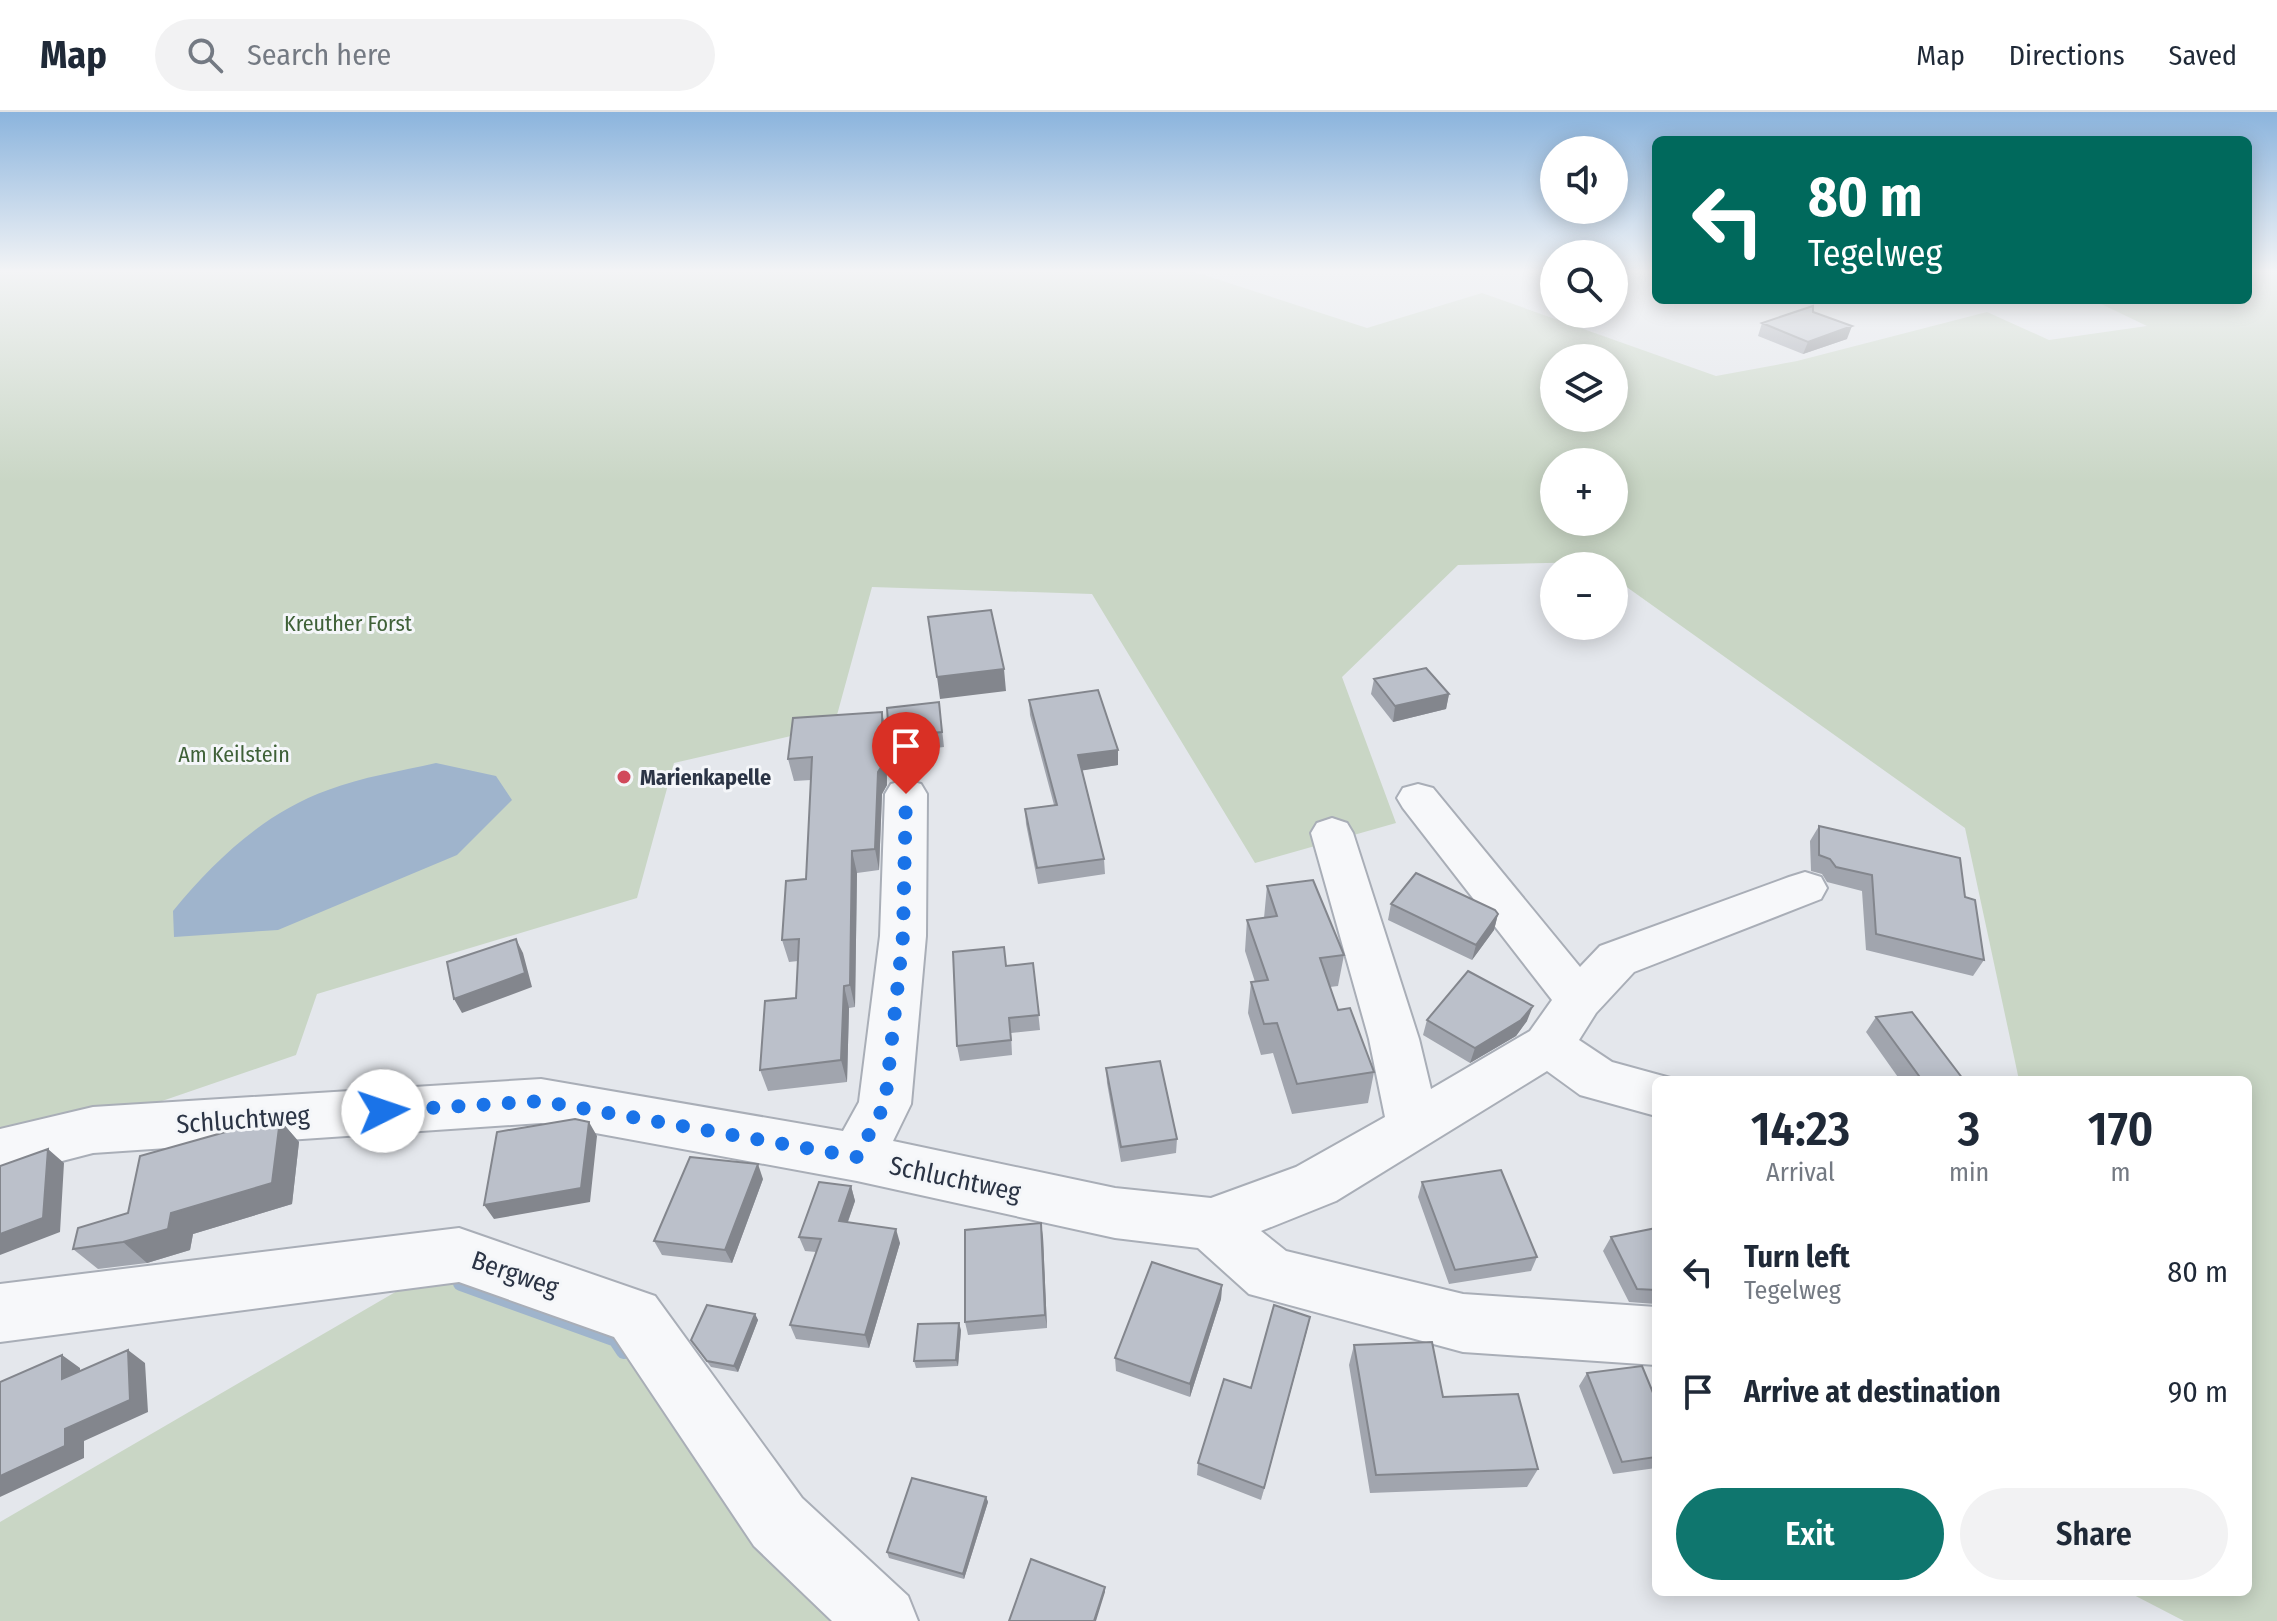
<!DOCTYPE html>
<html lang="en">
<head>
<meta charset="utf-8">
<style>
  body { margin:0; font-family:"Fira Sans Condensed",sans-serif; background:#f2f2f3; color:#1f2937; height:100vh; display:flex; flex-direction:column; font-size:30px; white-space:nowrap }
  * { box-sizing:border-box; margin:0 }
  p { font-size:26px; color:#747a83 }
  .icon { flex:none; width:44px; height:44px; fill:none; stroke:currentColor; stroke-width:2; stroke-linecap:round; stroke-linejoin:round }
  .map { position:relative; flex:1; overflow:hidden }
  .drawer { position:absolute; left:1652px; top:964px; width:600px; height:520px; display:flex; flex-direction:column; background:#fff; border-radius:12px; box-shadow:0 4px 20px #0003 }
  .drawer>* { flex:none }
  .guide { position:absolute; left:1652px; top:24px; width:600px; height:168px; border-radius:12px; box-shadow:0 4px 20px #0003; background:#00695c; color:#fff; overflow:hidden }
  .tools { position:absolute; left:1540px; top:24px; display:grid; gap:16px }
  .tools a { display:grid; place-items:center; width:88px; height:88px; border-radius:50%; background:#fff; box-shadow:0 4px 20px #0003; font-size:40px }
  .pin { position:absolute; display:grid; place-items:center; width:68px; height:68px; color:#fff; margin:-82px -34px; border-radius:50% 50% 50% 0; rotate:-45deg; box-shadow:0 0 8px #0007 }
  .pin .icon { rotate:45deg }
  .me { position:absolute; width:88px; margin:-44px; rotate:86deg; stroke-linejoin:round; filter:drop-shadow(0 0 6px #0008) }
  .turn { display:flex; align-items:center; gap:28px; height:168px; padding:0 24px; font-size:36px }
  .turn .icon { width:104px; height:104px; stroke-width:2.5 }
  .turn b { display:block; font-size:56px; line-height:68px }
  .eta { display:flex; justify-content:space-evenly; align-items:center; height:136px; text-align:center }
  .eta b { font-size:48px; font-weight:600; line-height:56px }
  .button { display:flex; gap:16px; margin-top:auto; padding:16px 24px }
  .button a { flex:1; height:92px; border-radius:48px; background:#0f766e; color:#fff; font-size:32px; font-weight:600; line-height:92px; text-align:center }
  .button a+a { background:#f2f2f3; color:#1f2937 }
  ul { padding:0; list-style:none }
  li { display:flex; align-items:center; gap:24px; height:120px; padding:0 24px }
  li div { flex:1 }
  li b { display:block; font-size:30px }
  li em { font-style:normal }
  header { display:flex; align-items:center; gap:48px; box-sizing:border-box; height:112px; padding:0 40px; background:#fff; border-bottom:2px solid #e0e1e3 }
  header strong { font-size:38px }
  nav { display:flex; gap:44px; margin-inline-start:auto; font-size:28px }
  .search { width:560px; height:72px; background:#f2f2f3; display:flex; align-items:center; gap:20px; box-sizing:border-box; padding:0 28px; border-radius:44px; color:#747a83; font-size:30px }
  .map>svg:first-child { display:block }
  .green { fill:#c9d6c5; fill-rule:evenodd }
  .water { fill:#9fb4cc }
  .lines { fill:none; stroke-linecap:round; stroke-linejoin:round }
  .stream { stroke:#9fb4cc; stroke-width:16 }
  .minor-casing { stroke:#a9aeb7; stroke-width:4 }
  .minor { fill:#f7f8fa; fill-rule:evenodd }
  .wall { fill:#a1a5ae }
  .shaded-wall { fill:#83868d }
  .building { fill:#bbc0ca; stroke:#83868d; stroke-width:2 }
  .route { stroke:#1a73e8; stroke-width:14; stroke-dasharray:0 25.2 }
  .poi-dot { fill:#d1495b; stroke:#f4f6f9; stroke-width:3 }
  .labels { text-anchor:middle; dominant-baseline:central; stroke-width:6; stroke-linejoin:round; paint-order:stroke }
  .park-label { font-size:22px; fill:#3f6138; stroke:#f4f6f9 }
  .poi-label { font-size:22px; font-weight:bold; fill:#2b3445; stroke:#f4f6f9; text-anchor:start }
  .near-street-label { font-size:26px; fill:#2b3445; stroke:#f4f6f9 }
</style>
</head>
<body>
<header>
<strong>Map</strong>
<div class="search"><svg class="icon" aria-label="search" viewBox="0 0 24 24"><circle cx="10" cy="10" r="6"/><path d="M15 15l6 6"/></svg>Search here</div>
<nav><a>Map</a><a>Directions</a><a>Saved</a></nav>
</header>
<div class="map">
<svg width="2277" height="1509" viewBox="0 0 2277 1509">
  <rect width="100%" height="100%" fill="#e4e7ec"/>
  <path class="green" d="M0,160H1195L1367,216L1482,181L1716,264L1797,249L1987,200L2049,228L2147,214L2093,188H2248V160H2277V1509H2184L2128,1480H2248V968H2019L1965,716L1614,466V454H1598L1592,450L1458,453L1342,565L1396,711L1255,751L1092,482L872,475L834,614L674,651L637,786L317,882L296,943L95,1012L0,1037ZM1554,246H1614V306H1554ZM1554,350H1614V410H1554Z
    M459,1143L634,1204L863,1509H0V1410Z"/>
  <path class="water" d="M436,651L496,664L512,688L457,743L278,818L174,825L173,799C215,748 264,701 328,678C362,665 401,659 436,651Z"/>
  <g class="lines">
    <path class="stream" d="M461,1171L616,1227L624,1239"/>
    <g class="minor-casing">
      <path id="minor" d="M906,668L921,672L927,682L926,824L911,992L893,1029L1115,1076L1211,1086L1296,1055L1385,1005L1369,927L1311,721L1317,711L1332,706L1347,711L1353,721L1419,927L1431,977L1530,919L1552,888L1403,696L1397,686L1403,676L1418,672L1433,676L1580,855L1600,834L1789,765L1805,760L1821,765L1827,776L1821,787L1634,860L1596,901L1579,928L1612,950L1674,967L1656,968V1004L1580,983L1547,959L1336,1089L1261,1119L1286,1139L1463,1182L1656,1195V1253L1463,1240L1249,1182L1198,1136L1115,1126L857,1069L541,1011L93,1041L0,1065V1017L93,995L541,967L843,1019L859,990L880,824L885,682L891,672Z
        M459,1116L655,1184L802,1386L908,1484L918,1509H832L754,1434L614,1225L459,1170L0,1230V1172Z"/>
    </g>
    <use href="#minor" class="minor"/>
  </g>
  <path class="wall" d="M1762,211L1847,227L1803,242L1758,224Z
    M1374,567L1449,582L1446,597L1393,610L1371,582Z
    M1029,588L1118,653L1082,658L1104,747L1105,762L1038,772L1026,712L1025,697L1054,693L1030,603Z
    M939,590L944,635L891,641L889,625Z
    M882,600L886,621L887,673L882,682L879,758L857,761L855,895L849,896L847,970L768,979L760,958L796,886L798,849L789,850L782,828L806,767L811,668L794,669L788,647Z
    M1819,714L1965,785L1984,848L1973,864L1866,838L1862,779L1827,770L1822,762L1811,759L1810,729Z
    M1267,774L1344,843L1338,874L1330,875L1338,898L1374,960L1368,991L1292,1002L1273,941L1261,943L1248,901L1251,870H1255L1245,839L1247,808L1264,806Z
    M1391,792L1498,802L1494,818L1472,848L1388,808Z
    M1033,851L1040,918L1011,921L1012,943L960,949L957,934L1007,854Z
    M1876,905L1963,967L1900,968L1866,920Z
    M1427,908L1527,909L1516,924L1470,951L1423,923Z
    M1106,956L1177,1027L1176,1041L1121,1050L1107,971Z
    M280,1008L299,1030L292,1092L193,1122L190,1138L147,1151L98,1157L73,1137Z
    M763,1067L732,1151L662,1143L654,1129Z
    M1422,1070L1537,1145L1531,1159L1449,1172L1418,1085Z
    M851,1074L855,1089L848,1110L900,1131L869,1236L796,1227L790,1213L816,1140L805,1139L799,1125Z
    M1656,1116V1192L1629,1190L1603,1139L1611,1125Z
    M1043,1125L1047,1216L968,1223L965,1210Z
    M1222,1173L1221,1187L1190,1285L1116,1259L1115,1246Z
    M755,1202L758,1208L738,1260L711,1255L691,1228Z
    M961,1218L958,1254L916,1256L914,1249Z
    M1307,1218L1261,1388L1197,1363L1198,1351L1251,1276Z
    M1354,1233L1443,1285L1538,1357L1527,1375L1370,1381L1349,1253Z
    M1587,1261L1656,1288V1356L1613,1362L1579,1274Z
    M986,1385L988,1390L964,1467L889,1446L887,1440Z"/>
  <path class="shaded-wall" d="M1852,214L1847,227L1803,242L1808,230Z
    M1004,557L1006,579L940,587L937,565Z
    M1449,582L1446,597L1393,610L1395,594Z
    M882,600L886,621L887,673L882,682L879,758L875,737L878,660Z
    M1118,638V653L1079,659L1078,643Z
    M852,739L857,761L855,895L850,873Z
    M1498,802L1494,818L1472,848L1476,833Z
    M516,827L523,841L532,875L462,901L454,887Z
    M844,874L849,896L847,970L841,948Z
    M1533,894L1527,909L1516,924L1470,951L1475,936Z
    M280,1008L299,1030L292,1092L193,1122L190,1138L147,1151L123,1130L171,1101Z
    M589,1010L597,1024L590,1090L494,1107L484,1093Z
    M48,1037L64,1051L60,1120L0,1143V1122Z
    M758,1052L763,1067L732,1151L725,1138Z
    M851,1074L855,1089L843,1123L839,1109Z
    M1041,1111L1043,1125L1047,1216L1045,1203Z
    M896,1117L900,1131L869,1236L865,1223Z
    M1222,1173L1221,1187L1190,1285V1272Z
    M755,1202L758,1208L738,1260L734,1254Z
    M1310,1205L1307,1218L1261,1388L1264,1376Z
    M959,1211L961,1218L958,1254L956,1248Z
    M128,1238L145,1251L148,1300L84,1329V1346L0,1385V1364L65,1317Z
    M62,1243L80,1256V1280L62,1267Z
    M986,1385L988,1390L964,1467L963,1462Z
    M1105,1475V1480L1096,1509H1094Z"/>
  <path class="building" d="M1813,194V200L1852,214L1808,230L1762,211Z
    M991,498L1004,557L937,565L928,505Z
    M1426,556L1449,582L1395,594L1374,567Z
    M1098,578L1118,638L1078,643L1104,747L1037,756L1025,697L1057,693L1029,588Z
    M939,590L942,620L889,625L887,596Z
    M882,600L883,652L878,660L875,737L852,739L850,873L844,874L841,948L760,958L765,889L796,886L799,827L782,828L786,769L806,767L812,645L788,647L793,606Z
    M1819,714L1960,746L1965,785L1975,788L1984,848L1876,822L1872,763L1836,755L1830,747L1819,743Z
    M1416,761L1495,798L1498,802L1476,833L1391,792Z
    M1313,768L1344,843L1320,846L1338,898L1350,896L1374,960L1297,972L1277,911L1264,912L1251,870L1268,868L1247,808L1277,804L1267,774Z
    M516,827L525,861L454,887L447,850Z
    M1004,835L1006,854L1033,851L1039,903L1009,906L1011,928L957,934L953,840Z
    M1468,859L1533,894L1521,908L1475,936L1427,908Z
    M1912,900L1963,967L1922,968L1876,905Z
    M1160,949L1177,1027L1121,1035L1106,956Z
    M575,1007L589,1010L581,1076L484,1093L497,1020Z
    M280,1008L272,1071L171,1101L168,1117L123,1130L73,1137L78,1116L128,1101L140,1044L261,1010Z
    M48,1037L43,1106L0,1122V1054Z
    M690,1045L758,1052L725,1138L654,1129Z
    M1501,1058L1537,1145L1455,1158L1422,1070Z
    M819,1070L851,1074L839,1109L896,1117L865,1223L790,1213L821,1127L799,1125Z
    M1041,1111L1045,1203L965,1210V1118Z
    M1656,1116V1178L1637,1177L1611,1125Z
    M1152,1150L1222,1173L1190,1272L1115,1246Z
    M707,1193L755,1202L734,1254L707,1249L691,1228Z
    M1274,1193L1310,1205L1264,1376L1198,1351L1224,1267L1251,1276Z
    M959,1211L956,1248L914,1249L918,1212Z
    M1432,1230L1443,1285L1518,1282L1538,1357L1376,1363L1354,1233Z
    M128,1238L130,1288L65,1317V1334L0,1364V1270L62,1243V1267Z
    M1642,1254L1656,1288V1345L1622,1350L1587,1261Z
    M912,1366L986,1385L963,1462L887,1440Z
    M1031,1447L1105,1475L1094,1509H1009Z"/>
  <linearGradient id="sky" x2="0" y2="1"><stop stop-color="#8bb4dd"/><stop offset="0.43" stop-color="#f3f4f6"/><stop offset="1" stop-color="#f3f4f6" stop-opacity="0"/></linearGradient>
  <rect width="2277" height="371" fill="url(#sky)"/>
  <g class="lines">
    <path class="route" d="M383,999L541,989L857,1045L885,992L903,824L906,682"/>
  </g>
  <circle class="poi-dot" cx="624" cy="665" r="8"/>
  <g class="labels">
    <g class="park-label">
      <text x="348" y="511">Kreuther Forst</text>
      <text x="234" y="642">Am Keilstein</text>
    </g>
    <g class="poi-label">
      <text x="640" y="665">Marienkapelle</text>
    </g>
    <g class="near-street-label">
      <text transform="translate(243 1008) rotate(-4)">Schluchtweg</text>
      <text transform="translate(955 1067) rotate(12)">Schluchtweg</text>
      <text transform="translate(515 1162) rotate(19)">Bergweg</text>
    </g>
  </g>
</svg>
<div class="tools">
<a><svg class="icon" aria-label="sound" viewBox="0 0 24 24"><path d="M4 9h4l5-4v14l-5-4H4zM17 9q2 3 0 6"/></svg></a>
<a><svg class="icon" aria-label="search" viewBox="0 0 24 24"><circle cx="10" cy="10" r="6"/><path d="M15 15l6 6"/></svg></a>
<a><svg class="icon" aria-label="layers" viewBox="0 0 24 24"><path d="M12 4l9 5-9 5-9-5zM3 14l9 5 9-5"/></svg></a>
<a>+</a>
<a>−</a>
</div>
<div class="pin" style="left:906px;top:682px;background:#d93025"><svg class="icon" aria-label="arrive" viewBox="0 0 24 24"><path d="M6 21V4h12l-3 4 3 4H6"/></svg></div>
<svg class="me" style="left:383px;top:999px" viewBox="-20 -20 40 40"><circle r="19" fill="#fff"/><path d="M0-13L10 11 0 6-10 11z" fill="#1a73e8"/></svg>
<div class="guide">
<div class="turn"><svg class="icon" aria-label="left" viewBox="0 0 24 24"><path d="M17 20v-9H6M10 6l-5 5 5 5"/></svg><div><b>80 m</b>Tegelweg</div></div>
</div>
<section class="drawer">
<div class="eta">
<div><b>14:23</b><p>Arrival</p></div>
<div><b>3</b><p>min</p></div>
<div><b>170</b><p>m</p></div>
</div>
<ul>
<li><svg class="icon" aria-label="left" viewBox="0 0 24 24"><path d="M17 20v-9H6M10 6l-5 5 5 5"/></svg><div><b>Turn left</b><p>Tegelweg</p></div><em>80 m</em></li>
<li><svg class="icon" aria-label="arrive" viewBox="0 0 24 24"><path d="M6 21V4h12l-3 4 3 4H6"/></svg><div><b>Arrive at destination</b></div><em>90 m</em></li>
</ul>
<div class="button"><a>Exit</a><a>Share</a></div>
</section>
</div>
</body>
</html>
